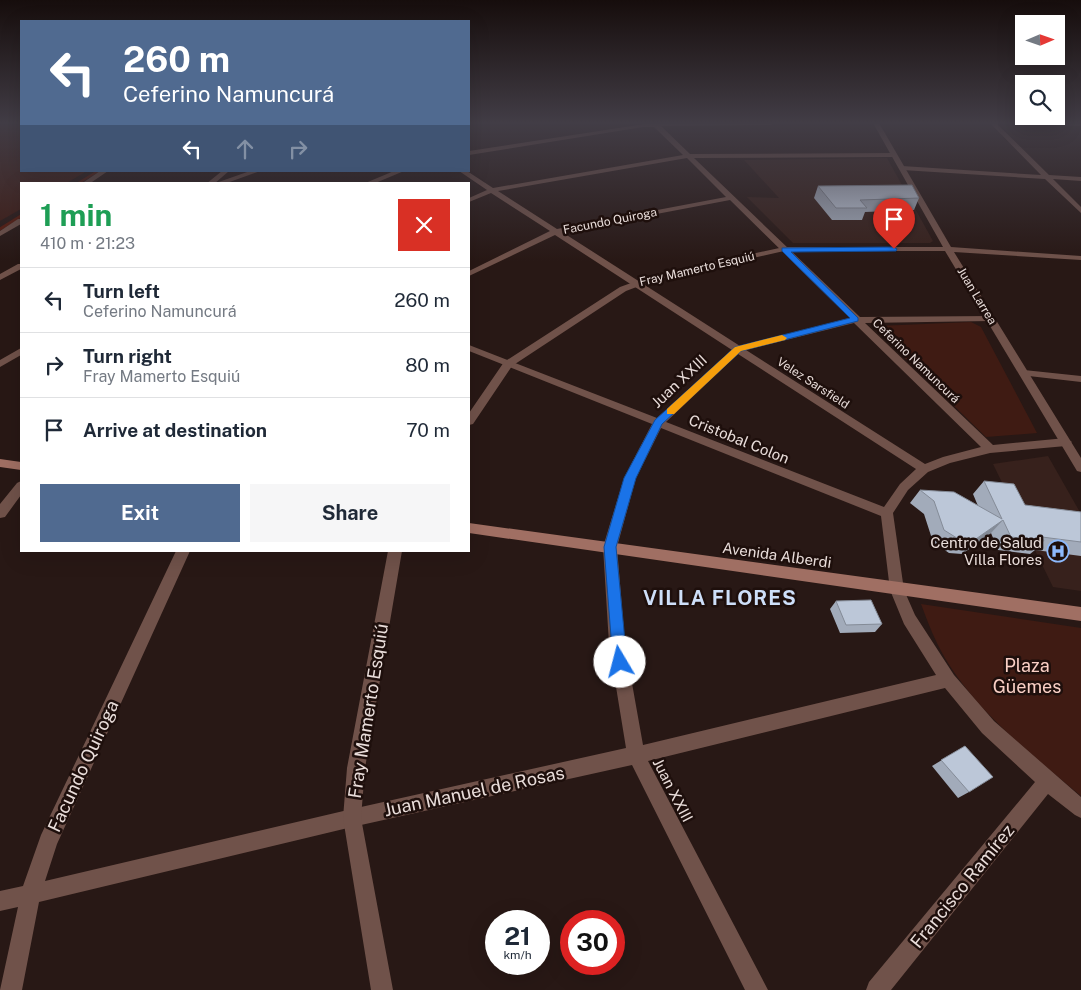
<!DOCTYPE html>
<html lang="en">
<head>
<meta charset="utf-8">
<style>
  body { margin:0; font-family:"Public Sans",sans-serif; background:#f6f6f7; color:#1f2937; height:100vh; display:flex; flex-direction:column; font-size:19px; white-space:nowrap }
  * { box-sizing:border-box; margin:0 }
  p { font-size:16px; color:#747a83 }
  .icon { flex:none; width:28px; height:28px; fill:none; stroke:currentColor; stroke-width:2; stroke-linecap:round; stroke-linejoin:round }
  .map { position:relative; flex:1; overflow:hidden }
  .drawer { position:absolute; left:20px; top:182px; width:450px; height:370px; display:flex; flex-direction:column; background:#fff; border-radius:0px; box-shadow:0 5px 20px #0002 }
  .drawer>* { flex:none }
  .hud { position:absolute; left:20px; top:20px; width:450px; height:152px; border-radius:0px; box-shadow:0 5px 20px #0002; background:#506a90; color:#fff; overflow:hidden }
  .needle { width:32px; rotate:88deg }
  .fabs { position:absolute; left:1015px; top:15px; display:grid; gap:10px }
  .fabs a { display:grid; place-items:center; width:50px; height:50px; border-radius:0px; background:#fff; box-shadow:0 5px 20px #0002; font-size:25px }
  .speed { position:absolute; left:485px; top:910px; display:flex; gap:10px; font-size:25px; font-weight:700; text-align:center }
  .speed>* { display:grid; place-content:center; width:65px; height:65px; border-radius:50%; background:#fff; box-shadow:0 5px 20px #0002; line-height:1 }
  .speed small { font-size:12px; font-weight:400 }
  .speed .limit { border:8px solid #d22; background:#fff; color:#111 }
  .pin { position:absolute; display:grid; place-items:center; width:42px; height:42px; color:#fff; margin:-51px -21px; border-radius:50% 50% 50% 0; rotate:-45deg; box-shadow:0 0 5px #0007 }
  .pin .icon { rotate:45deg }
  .me { position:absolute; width:55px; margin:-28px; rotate:352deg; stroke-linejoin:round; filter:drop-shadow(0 0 4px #0008) }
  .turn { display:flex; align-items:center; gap:18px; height:105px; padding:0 20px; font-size:22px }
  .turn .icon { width:65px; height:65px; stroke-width:2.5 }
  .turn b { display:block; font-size:35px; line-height:42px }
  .lanes { display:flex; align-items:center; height:48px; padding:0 20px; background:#0003; justify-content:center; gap:25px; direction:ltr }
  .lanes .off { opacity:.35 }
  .round { display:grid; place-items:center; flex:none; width:52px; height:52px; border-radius:0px; background:#f6f6f7 }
  .headline { display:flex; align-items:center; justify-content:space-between; height:85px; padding:0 20px }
  h1 { font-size:30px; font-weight:700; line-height:38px; color:#1e9e55 }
  .button { display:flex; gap:10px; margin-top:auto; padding:10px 20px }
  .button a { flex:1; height:58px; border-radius:0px; background:#506a90; color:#fff; font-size:20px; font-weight:700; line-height:58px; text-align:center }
  .button a+a { background:#f6f6f7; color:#1f2937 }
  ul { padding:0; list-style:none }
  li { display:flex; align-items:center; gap:15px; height:65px; padding:0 20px; border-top:1px solid #e0e1e3 }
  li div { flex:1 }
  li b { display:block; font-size:19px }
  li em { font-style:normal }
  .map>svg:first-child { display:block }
  .built { fill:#37211c }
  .green { fill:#3f1b13 }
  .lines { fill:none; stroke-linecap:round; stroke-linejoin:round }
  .stream-far1 { stroke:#591a0c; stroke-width:2.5 }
  .stream { stroke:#591a0c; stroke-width:3 }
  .minor { fill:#70524a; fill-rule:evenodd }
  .tertiary { fill:#70524a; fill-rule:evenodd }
  .secondary { fill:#a06f63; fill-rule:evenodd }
  .wall { fill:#a2abba }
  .shaded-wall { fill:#848b97 }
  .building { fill:#bcc7d8; stroke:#848b97 }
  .route { fill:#1a73e8; stroke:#114b97 }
  .slow { fill:#f59e0b }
  .labels { text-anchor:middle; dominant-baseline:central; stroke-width:5; stroke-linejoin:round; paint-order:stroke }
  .far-street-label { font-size:12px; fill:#e9ddda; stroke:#1e0f0c }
  .street-label { font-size:15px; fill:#e9ddda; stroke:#1e0f0c }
  .poi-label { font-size:15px; fill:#e9ddda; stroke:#1e0f0c; text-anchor:end }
  .near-park-label { font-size:18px; fill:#f9cfc5; stroke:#1e0f0c }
  .near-street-label { font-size:18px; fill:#e9ddda; stroke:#1e0f0c }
  .district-label { font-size:20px; font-weight:bold; letter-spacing:1px; fill:#cedff9; stroke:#1e0f0c }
</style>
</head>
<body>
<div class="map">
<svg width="1081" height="990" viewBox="0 0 1081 990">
  <rect width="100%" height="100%" fill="#281815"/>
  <path class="built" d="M887,158L933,241L930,243H793L747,197L779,198L744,160Z
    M1048,456L1081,514V591L1053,587L993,464Z"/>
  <path class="green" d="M0,123H21V171H87L65,184H21V209L0,221Z
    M971,322L981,327L1037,433L986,437L875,329L878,326Z
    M921,604L1081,628V796C1029,752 967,705 937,643C931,631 926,617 921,604Z"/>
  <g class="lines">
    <path class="stream-far1" d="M77,184L98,171
      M19,217L21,216"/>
    <path class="stream" d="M0,229L21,216"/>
    <path class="minor" d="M651,123H774L771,125L661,126L690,154L894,153L897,155L894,157L694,158L860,317L993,316V320L990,321L865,323L993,445L1066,438L1072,442L1066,446L990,453L950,463L928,472L908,490L893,513L904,590L915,615L954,675L994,721L1081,797V818L1075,815L1048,794L891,990H866L869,982L1035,782L982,733L945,688L648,761L768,990H745L632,765L352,827L39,902L22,990H0L18,907L0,911V891L23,886L41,835L176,551H190L57,844L45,881L352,809L626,748L609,644L603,547L624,478L652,424L469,351V345L657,418L732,350L555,235L469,276V271L550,231L491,193L469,202V198L487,190L459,171H467L493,188L683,155L654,127H643L469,155V151ZM687,158L726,197L557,229L498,191ZM730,200L850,318L740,346L562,232ZM854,323L981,447L943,457L925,464L746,350ZM738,354L916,469L900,484L884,507L666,422ZM661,428L881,516L890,590L904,624L936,675L643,745L625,644L617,547L636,478Z
      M990,123H996L1049,175L1081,177V181L1053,179L1081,207V213L1045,179L902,170L899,168L902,166L1041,175Z
      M1046,123H1081V126L1049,125Z
      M100,171H108L89,184H81Z
      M222,171H229L214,184H206Z
      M394,171H404L373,184H363Z
      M18,219H21V224L0,236V231Z
      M21,348V355L0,367V360Z
      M1024,370L1081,376V382L1020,375L1019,373Z
      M21,481V495L5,517L0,518V504L17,483Z"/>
    <path class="tertiary" d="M873,123H879L951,247L1081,256V260L954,252L1081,458V472L1077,471L945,251H784L655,280L626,291L512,366L473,424L469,425V413L504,362L620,287L653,275L784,247H943Z
      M250,171H260L224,184H213Z
      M18,264H21V269L0,280V274Z
      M388,551H402L365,768L361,818L393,990H371L343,818L347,768Z"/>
    <path class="secondary" d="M0,459L21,462V470L0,467Z
      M469,523L1081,607V621L469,533Z"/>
  </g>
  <path class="wall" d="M818,186L919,198L914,210L865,212L862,220H832L814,198Z
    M984,481L1025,505L1081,512V556L1035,550L1030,554L998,550L991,533L962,554L949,553L933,542L924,514L910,503L920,490L978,506L973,494Z
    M836,601L882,624L875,632L840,633L830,609Z
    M965,746L969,792L958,798L932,766Z"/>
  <path class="shaded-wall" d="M1003,520L991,533L962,554L973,541Z"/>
  <path class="building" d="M912,185L919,198L860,200L867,208H836L818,186Z
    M984,481L1014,484L1025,505L1081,512V542L1042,537L1044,541L1011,537L1003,520L973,541L960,540L944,530L934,501L920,490L954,492L1002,519Z
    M871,600L882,624L846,625L836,601Z
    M965,746L993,777L969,792L941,760Z"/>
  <linearGradient id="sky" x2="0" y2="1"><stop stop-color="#160d0c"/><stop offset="0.47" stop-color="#423d46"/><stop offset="1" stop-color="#423d46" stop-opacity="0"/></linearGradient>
  <rect width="1081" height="261" fill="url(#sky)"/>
  <path class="route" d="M894,247L897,249L896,251L791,252L858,318V321L741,351L662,424L636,478L616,547L627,662L625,667L620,669L615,667L613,662L604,547L624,478L655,420L735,347L850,318L782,251V248Z"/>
  <path class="slow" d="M782,335L787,338L785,340L741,351L674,414H667V409L735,347Z"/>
  <defs>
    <g id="hospital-ring" transform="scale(1.125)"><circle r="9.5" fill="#1e0f0c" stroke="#8db9fc" stroke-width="1.5"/><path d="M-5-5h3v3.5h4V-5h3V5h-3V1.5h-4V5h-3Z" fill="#8db9fc"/></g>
  </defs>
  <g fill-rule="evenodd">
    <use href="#hospital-ring" x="1058" y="551"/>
  </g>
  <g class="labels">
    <g class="far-street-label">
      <text transform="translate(610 221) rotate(-11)">Facundo Quiroga</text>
      <text transform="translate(697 269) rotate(-13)">Fray Mamerto Esquiú</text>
      <text transform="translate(977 296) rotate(59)">Juan Larrea</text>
      <text transform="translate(916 361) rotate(44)">Ceferino Namuncurá</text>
      <text transform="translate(813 383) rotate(33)">Velez Sarsfield</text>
    </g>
    <g class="street-label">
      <text transform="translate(679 381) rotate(-43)">Juan XXIII</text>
      <text transform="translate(739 439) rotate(22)">Cristobal Colon</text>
      <text transform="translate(777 555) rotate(8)">Avenida Alberdi</text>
      <text transform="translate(673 790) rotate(63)">Juan XXIII</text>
    </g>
    <g class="poi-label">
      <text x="1042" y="542">Centro de Salud<tspan x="1042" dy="17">Villa Flores</tspan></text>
    </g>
    <g class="near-park-label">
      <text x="1027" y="665">Plaza<tspan x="1027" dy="21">Güemes</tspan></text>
    </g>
    <g class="near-street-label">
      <text transform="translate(368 711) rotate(-81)">Fray Mamerto Esquiú</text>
      <text transform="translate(83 766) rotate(-65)">Facundo Quiroga</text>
      <text transform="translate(474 791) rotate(-12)">Juan Manuel de Rosas</text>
      <text transform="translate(962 886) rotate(-51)">Francisco Ramírez</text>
    </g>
    <g class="district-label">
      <text x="720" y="598">VILLA FLORES</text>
    </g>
  </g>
</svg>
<div class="fabs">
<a><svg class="needle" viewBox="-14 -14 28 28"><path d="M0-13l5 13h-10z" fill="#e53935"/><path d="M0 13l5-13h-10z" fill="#747a83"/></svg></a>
<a><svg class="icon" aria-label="search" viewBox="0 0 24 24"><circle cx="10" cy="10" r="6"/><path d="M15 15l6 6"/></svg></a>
</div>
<div class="speed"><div>21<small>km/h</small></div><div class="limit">30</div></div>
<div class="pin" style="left:894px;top:249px;background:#d93025"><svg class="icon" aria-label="arrive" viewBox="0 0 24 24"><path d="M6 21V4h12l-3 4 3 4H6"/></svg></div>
<svg class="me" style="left:620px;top:662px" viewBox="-20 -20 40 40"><circle r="19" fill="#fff"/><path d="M0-13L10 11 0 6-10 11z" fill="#1a73e8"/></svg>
<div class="hud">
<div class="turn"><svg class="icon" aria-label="left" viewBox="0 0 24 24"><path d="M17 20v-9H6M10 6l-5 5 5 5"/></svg><div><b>260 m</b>Ceferino Namuncurá</div></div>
<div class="lanes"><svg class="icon" aria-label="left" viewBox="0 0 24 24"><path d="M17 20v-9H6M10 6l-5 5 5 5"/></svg><svg class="icon off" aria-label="ahead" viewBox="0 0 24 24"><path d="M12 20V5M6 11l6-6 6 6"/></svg><svg class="icon off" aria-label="right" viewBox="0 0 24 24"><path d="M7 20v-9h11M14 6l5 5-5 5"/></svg></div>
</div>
<section class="drawer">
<div class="headline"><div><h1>1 min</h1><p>410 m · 21:23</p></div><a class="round" style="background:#d93025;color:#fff"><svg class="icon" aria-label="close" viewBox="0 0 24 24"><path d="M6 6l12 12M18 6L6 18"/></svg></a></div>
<ul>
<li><svg class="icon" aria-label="left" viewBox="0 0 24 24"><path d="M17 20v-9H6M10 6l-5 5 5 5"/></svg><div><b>Turn left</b><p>Ceferino Namuncurá</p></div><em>260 m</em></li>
<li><svg class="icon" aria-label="right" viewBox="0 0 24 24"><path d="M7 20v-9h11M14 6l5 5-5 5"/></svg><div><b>Turn right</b><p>Fray Mamerto Esquiú</p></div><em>80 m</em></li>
<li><svg class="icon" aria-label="arrive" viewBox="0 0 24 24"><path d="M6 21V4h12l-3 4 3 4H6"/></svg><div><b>Arrive at destination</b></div><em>70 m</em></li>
</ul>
<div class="button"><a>Exit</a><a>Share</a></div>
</section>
</div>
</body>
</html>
